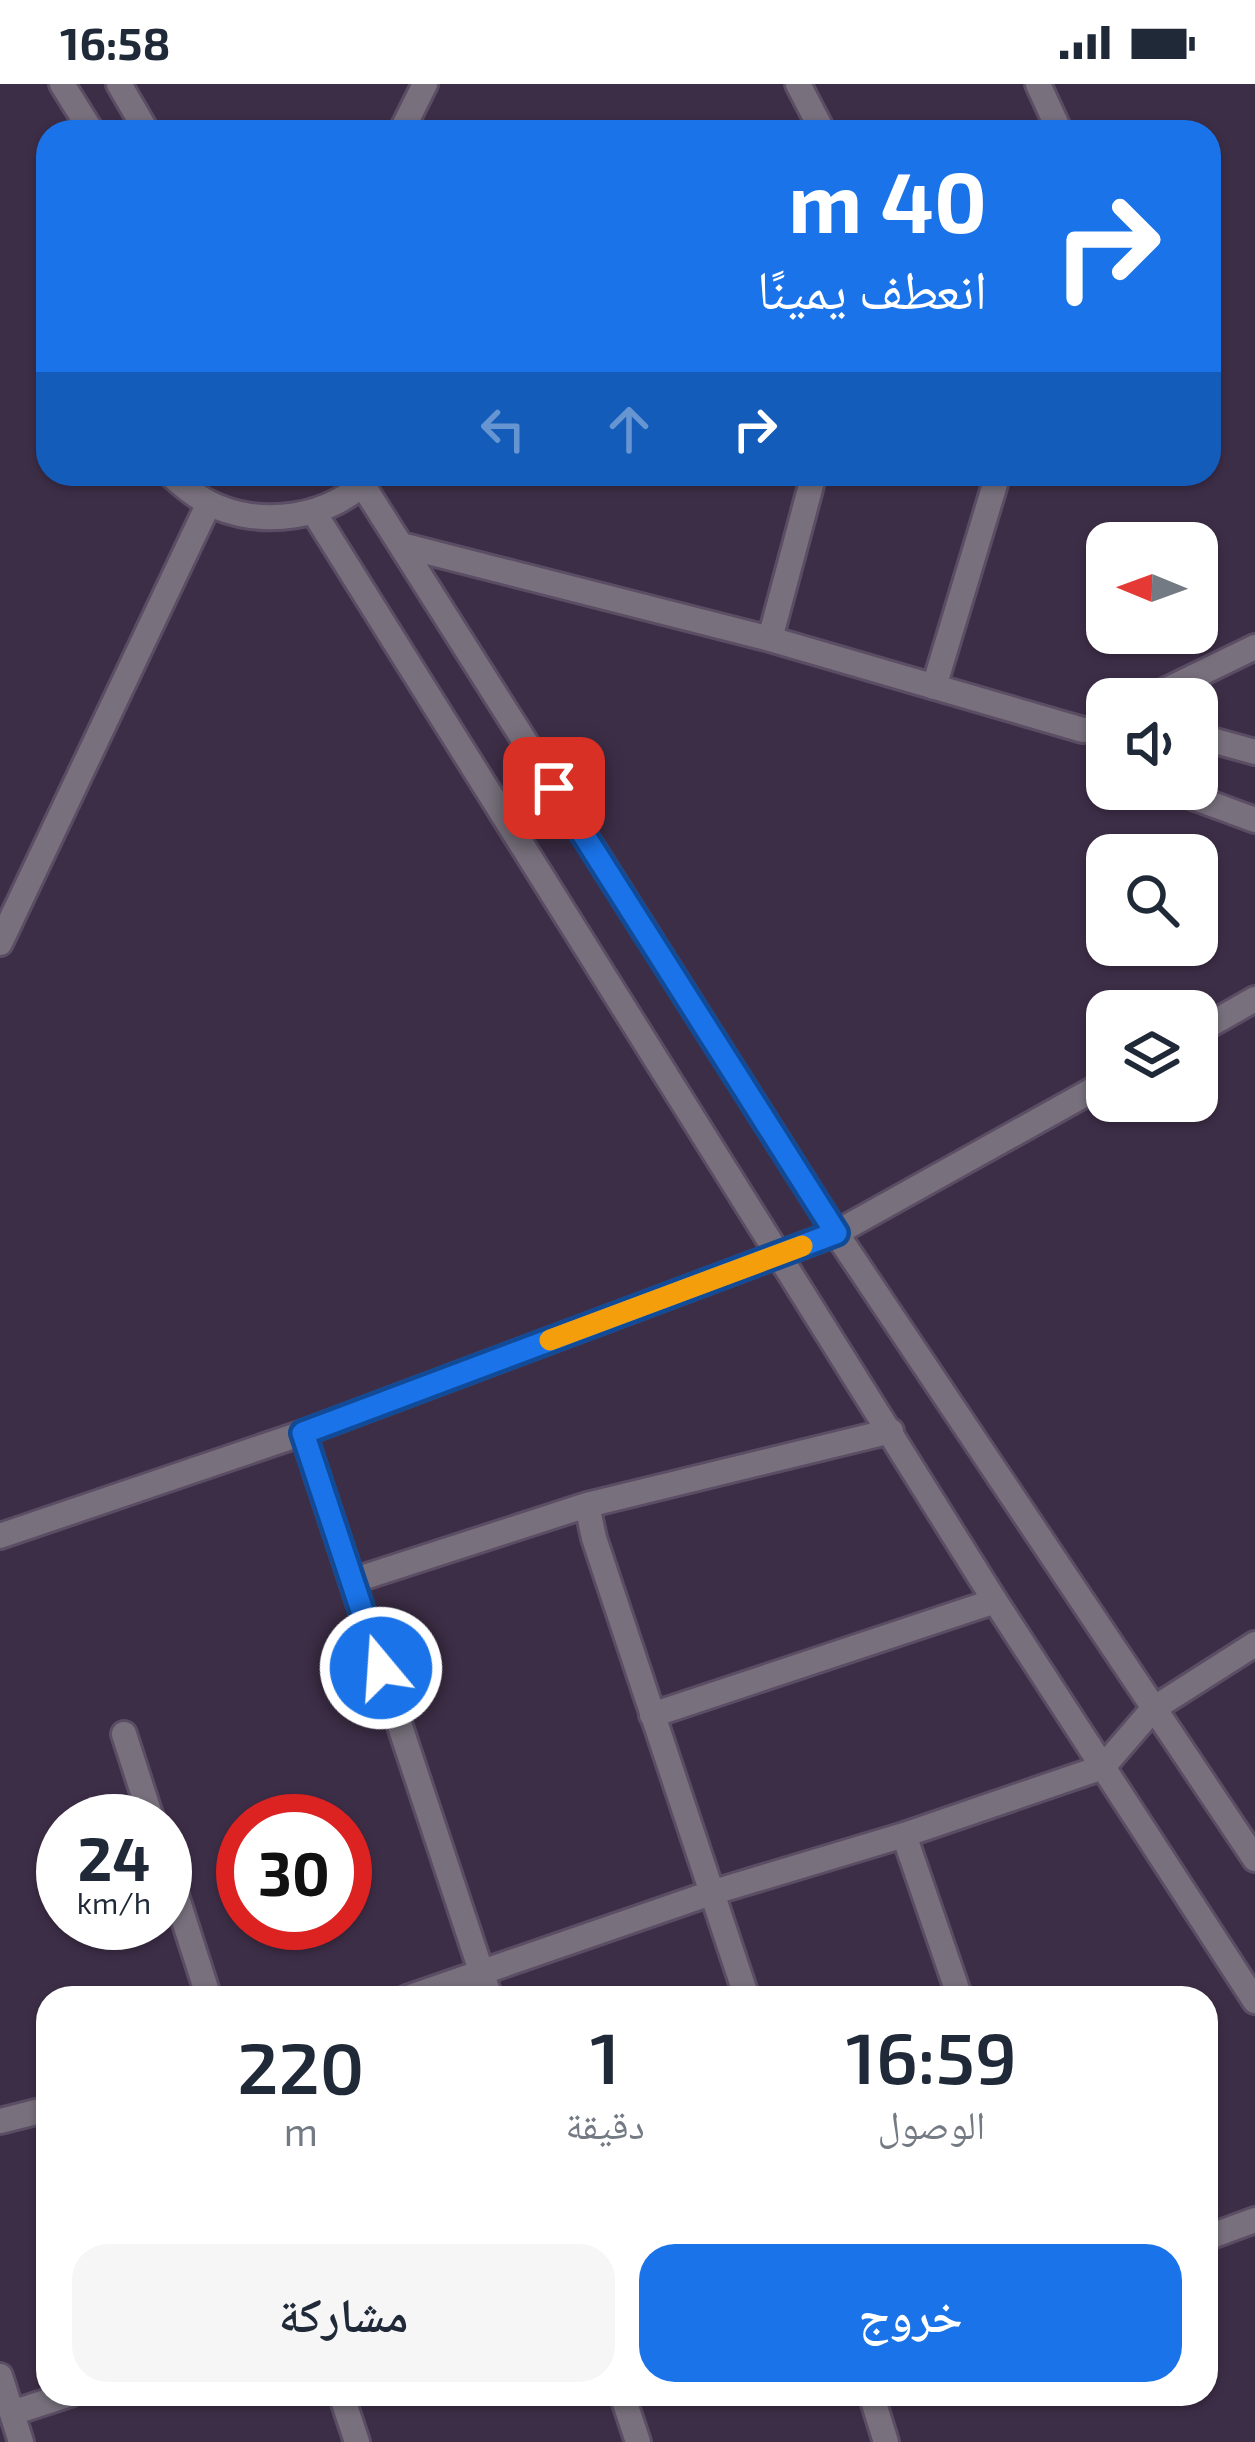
<!DOCTYPE html>
<html lang="ar">
<head>
<meta charset="utf-8">
<style>
  body { margin:0; font-family:"Exo 2","Noto Naskh Arabic",sans-serif; background:#f6f6f7; color:#1f2937; direction:rtl; height:100vh; display:flex; flex-direction:column; font-size:45px; white-space:nowrap }
  * { box-sizing:border-box; margin:0 }
  p { font-size:39px; color:#747a83 }
  .icon { flex:none; width:66px; height:66px; fill:none; stroke:currentColor; stroke-width:2; stroke-linecap:round; stroke-linejoin:round }
  .map { position:relative; flex:1; overflow:hidden; direction:ltr }
  .drawer { position:absolute; left:36px; top:1902px; width:1182px; height:420px; display:flex; flex-direction:column; background:#fff; border-radius:36px; box-shadow:0 3px 9px #0004; direction:rtl }
  .drawer>* { flex:none }
  .guide { position:absolute; left:36px; top:36px; width:1185px; height:366px; border-radius:36px; box-shadow:0 3px 9px #0004; direction:rtl; background:#1a73e8; color:#fff; overflow:hidden }
  .needle { width:78px; rotate:271deg }
  .controls { position:absolute; left:1086px; top:438px; display:grid; gap:24px }
  .controls a { display:grid; place-items:center; width:132px; height:132px; border-radius:24px; background:#fff; box-shadow:0 3px 9px #0004; font-size:60px }
  .speed { position:absolute; left:36px; top:1710px; display:flex; gap:24px; font-size:60px; font-weight:700; text-align:center }
  .speed>* { display:grid; place-content:center; width:156px; height:156px; border-radius:50%; background:#fff; box-shadow:0 3px 9px #0004; line-height:1 }
  .speed small { font-size:30px; font-weight:400 }
  .speed .limit { border:18px solid #d22; background:#fff; color:#111 }
  .pin { position:absolute; display:grid; place-items:center; width:102px; height:102px; color:#fff; margin:-51px; border-radius:24px; box-shadow:0 6px 18px #0006 }
  .me { position:absolute; width:132px; margin:-66px; rotate:342deg; stroke-linejoin:round; filter:drop-shadow(0 0 9px #0008) }
  .turn { display:flex; align-items:center; gap:42px; height:252px; padding:0 36px; font-size:54px }
  .turn .icon { width:156px; height:156px; stroke-width:2.5 }
  .turn b { display:block; font-size:84px; line-height:102px }
  .lanes { display:flex; align-items:center; height:114px; padding:0 36px; background:#0003; justify-content:center; gap:60px; direction:ltr }
  .lanes .off { opacity:.35 }
  .eta { display:flex; justify-content:space-evenly; align-items:center; height:204px; text-align:center }
  .eta b { font-size:72px; font-weight:600; line-height:84px }
  .primary-button { display:flex; gap:24px; margin-top:auto; padding:24px 36px }
  .primary-button a { flex:1; height:138px; border-radius:36px; background:#1a73e8; color:#fff; font-size:48px; font-weight:600; line-height:138px; text-align:center }
  .primary-button a+a { background:#f6f6f7; color:#1f2937 }
  .status { display:flex; justify-content:space-between; align-items:center; height:84px; padding:0 60px; background:#fff; direction:ltr }
  .status svg { height:33px; fill:currentColor }
  .map>svg:first-child { display:block }
  .lines { fill:none; stroke-linecap:round; stroke-linejoin:round }
  .service-casing { stroke:#5b4d64; stroke-width:30 }
  .minor-casing { stroke:#5b4d64; stroke-width:30 }
  .service { stroke:#78717d; stroke-width:24 }
  .minor { stroke:#78717d; stroke-width:24 }
  .route-casing { stroke:#114b97; stroke-width:30 }
  .route { stroke:#1a73e8; stroke-width:21 }
  .slow { stroke:#f59e0b; stroke-width:21 }
</style>
</head>
<body>
<div class="status"><b>16:58</b><svg viewBox="0 0 49 12"><path d="M0 12V9h3v3zM5 12V6h3v6zM10 12V3h3v9zM15 12V0h3v12zM26 1h20v11H26zM47 4h2v5h-2z"/></svg></div>
<div class="map">
<svg width="1255" height="2358" viewBox="0 0 1255 2358">
  <rect width="100%" height="100%" fill="#3d2e47"/>
  <g class="lines">
    <g class="service-casing">
      <path id="service" d="M0,2292L21,2358
        M12,2329L70,2310"/>
    </g>
    <g class="minor-casing">
      <path id="minor" d="M62,0L92,48
        M119,0L147,48
        M798,0L823,48
        M1038,0L1060,48
        M401,48L425,0
        M170,390C181,400 195,412 209,419C259,445 333,435 370,392
        M362,400L836,1149L1255,1775
        M313,427L995,1517L1255,1917
        M401,461L770,555L1083,646L1107,645
        M770,555L814,390
        M934,603L998,390
        M1148,615L1255,563
        M1197,652L1255,668
        M1171,705L1255,736
        M0,859L209,419
        M1197,948L1255,915
        M303,1349L490,1914
        M0,1452L303,1349L836,1149L1107,998
        M352,1497L587,1421
        M652,1631L995,1517
        M124,1650L152,1737
        M904,1751L960,1914
        M165,1777L209,1914
        M407,1914L714,1808L904,1751L1103,1683L1153,1625L1255,1560
        M747,1914L594,1454L587,1421L891,1347
        M0,2037L48,2025
        M1206,2154L1255,2136
        M341,2310L357,2358
        M622,2310L638,2358
        M871,2310L886,2358"/>
    </g>
    <use href="#service" class="service"/>
    <use href="#minor" class="minor"/>
  </g>
  <g class="lines">
    <g class="route-casing">
      <path id="route" d="M381,1584L303,1349L836,1149L554,704"/>
    </g>
    <use href="#route" class="route"/>
    <path class="slow" d="M550,1256L802,1162"/>
  </g>
</svg>
<div class="controls">
<a><svg class="needle" viewBox="-14 -14 28 28"><path d="M0-13l5 13h-10z" fill="#e53935"/><path d="M0 13l5-13h-10z" fill="#747a83"/></svg></a>
<a><svg class="icon" aria-label="sound" viewBox="0 0 24 24"><path d="M4 9h4l5-4v14l-5-4H4zM17 9q2 3 0 6"/></svg></a>
<a><svg class="icon" aria-label="search" viewBox="0 0 24 24"><circle cx="10" cy="10" r="6"/><path d="M15 15l6 6"/></svg></a>
<a><svg class="icon" aria-label="layers" viewBox="0 0 24 24"><path d="M12 4l9 5-9 5-9-5zM3 14l9 5 9-5"/></svg></a>
</div>
<div class="speed"><div>24<small>km/h</small></div><div class="limit">30</div></div>
<div class="pin" style="left:554px;top:704px;background:#d93025"><svg class="icon" aria-label="arrive" viewBox="0 0 24 24"><path d="M6 21V4h12l-3 4 3 4H6"/></svg></div>
<svg class="me" style="left:381px;top:1584px" viewBox="-20 -20 40 40"><circle r="17" fill="#1a73e8" stroke="#fff" stroke-width="3"/><path d="M0-11L8 9 0 5-8 9z" fill="#fff"/></svg>
<div class="guide">
<div class="turn"><svg class="icon" aria-label="right" viewBox="0 0 24 24"><path d="M7 20v-9h11M14 6l5 5-5 5"/></svg><div><b>40 m</b>انعطف يمينًا</div></div>
<div class="lanes"><svg class="icon off" aria-label="left" viewBox="0 0 24 24"><path d="M17 20v-9H6M10 6l-5 5 5 5"/></svg><svg class="icon off" aria-label="ahead" viewBox="0 0 24 24"><path d="M12 20V5M6 11l6-6 6 6"/></svg><svg class="icon" aria-label="right" viewBox="0 0 24 24"><path d="M7 20v-9h11M14 6l5 5-5 5"/></svg></div>
</div>
<section class="drawer">
<div class="eta">
<div><b>16:59</b><p>الوصول</p></div>
<div><b>1</b><p>دقيقة</p></div>
<div><b>220</b><p>m</p></div>
</div>
<div class="primary-button"><a>خروج</a><a>مشاركة</a></div>
</section>
</div>
</body>
</html>
